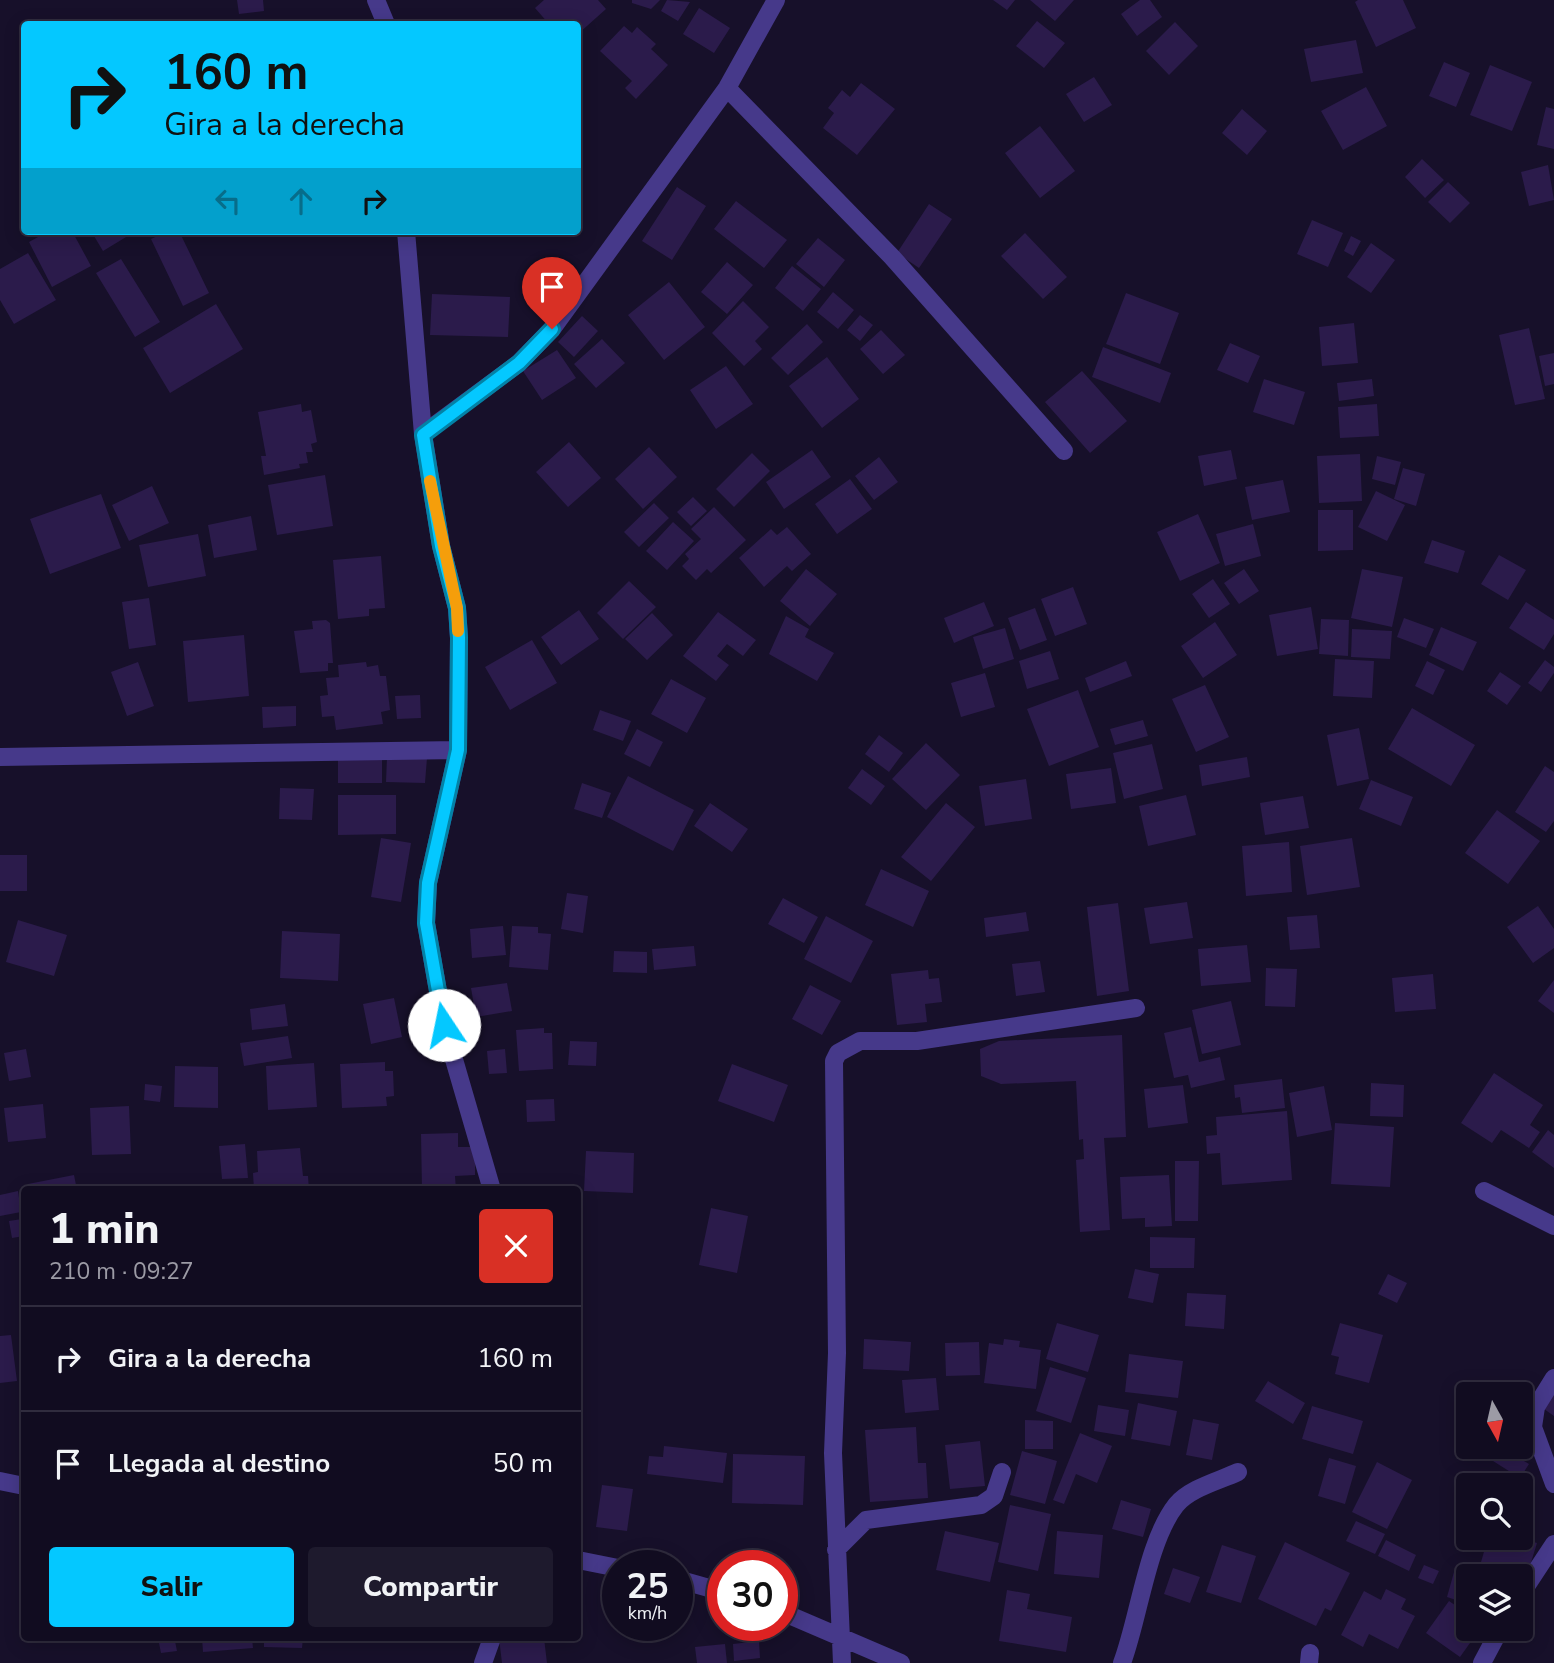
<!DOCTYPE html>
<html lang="es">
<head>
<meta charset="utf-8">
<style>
  body { margin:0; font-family:"Nunito Sans",sans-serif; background:#1e1a2d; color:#f1f3f6; height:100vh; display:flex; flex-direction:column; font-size:26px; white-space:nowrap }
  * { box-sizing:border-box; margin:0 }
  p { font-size:23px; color:#9c9ba5 }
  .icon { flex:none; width:38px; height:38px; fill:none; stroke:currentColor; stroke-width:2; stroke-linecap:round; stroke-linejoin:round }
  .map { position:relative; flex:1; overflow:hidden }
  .drawer { position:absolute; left:21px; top:1186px; width:560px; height:455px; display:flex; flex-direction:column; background:#110c20; border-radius:7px; box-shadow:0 4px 18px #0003,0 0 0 2px #302c3e }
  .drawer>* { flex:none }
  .top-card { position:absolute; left:21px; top:21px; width:560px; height:214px; border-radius:7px; box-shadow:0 4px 18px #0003,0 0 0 2px #302c3e; background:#04c8ff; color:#111; overflow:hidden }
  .needle { width:46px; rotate:172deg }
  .fabs { position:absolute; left:1456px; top:1382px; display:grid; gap:14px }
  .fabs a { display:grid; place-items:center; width:77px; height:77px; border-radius:7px; background:#110c20; box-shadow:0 4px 18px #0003,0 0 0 2px #302c3e; font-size:35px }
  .speed { position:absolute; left:602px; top:1550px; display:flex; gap:14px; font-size:35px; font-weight:700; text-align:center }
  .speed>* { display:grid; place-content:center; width:91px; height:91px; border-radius:50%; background:#110c20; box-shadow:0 4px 18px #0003,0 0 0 2px #302c3e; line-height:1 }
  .speed small { font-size:18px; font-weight:400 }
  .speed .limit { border:10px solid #d22; background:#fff; color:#111 }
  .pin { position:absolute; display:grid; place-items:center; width:60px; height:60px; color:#fff; margin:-72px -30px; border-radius:50% 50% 50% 0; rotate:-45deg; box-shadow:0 0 7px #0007 }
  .pin .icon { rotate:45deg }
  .me { position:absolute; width:77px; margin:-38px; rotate:349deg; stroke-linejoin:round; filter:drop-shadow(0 0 5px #0008) }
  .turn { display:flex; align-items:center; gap:24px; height:147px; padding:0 28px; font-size:32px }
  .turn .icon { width:91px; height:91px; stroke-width:2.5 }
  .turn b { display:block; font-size:49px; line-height:60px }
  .lanes { display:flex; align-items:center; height:66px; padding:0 28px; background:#0003; justify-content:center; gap:35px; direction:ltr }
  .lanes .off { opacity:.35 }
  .round { display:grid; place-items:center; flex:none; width:74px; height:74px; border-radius:7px; background:#1e1a2d }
  .overview { display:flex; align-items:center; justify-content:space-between; height:119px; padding:0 28px }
  h1 { font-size:42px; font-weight:800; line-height:52px }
  .action { display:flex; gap:14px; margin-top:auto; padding:14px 28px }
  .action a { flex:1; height:80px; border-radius:7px; background:#04c8ff; color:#111; font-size:28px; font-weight:800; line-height:80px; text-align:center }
  .action a+a { background:#1e1a2d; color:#f1f3f6 }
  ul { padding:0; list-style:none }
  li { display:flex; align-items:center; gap:21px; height:105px; padding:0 28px; border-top:2px solid #302c3e }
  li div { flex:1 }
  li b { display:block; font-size:26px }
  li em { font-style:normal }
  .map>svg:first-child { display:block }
  .building { fill:#2b1b4b }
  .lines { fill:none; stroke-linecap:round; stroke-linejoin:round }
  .minor { stroke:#46398a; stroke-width:18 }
  .route-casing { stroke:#0382a6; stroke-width:18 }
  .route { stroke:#04c8ff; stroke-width:12 }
  .slow { stroke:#f59e0b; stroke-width:12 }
</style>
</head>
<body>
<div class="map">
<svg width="1554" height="1663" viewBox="0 0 1554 1663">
  <rect width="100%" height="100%" fill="#17102a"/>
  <path class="building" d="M237,0H263L264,11L239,14Z
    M544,0H598L606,9L578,34V24H549L535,8Z
    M632,0H660L651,9L632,3Z
    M667,0L690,2L678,21L661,11Z
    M993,0H1015L1007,10Z
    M1030,0H1074L1055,21Z
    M1140,0H1150L1162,17L1137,36L1121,14Z
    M1358,0H1403L1416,28L1376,47L1355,2Z
    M699,8L730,28L714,53L683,34Z
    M1037,21L1065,43L1044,68L1016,46Z
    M1175,22L1198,46L1169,75L1146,51Z
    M624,26L632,33L637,27L656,44L651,49L668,65L636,99L625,88L632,81L600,51Z
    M1356,40L1363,73L1311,82L1304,49Z
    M1444,62L1470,73L1456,107L1429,96Z
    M1490,65L1532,82L1512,131L1470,115Z
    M1094,77L1112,105L1084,122L1066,94Z
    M861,83L895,109L857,155L823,128L834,113L828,108L842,90L850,97Z
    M1366,87L1387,126L1343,150L1321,111Z
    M1546,107L1554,109V149L1537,145Z
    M1242,109L1267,131L1247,155L1222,133Z
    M1040,126L1075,171L1040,198L1005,153Z
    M1422,159L1444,180L1425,198L1405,177Z
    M1548,165L1554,200L1529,206L1521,172Z
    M1448,182L1470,203L1450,223L1428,202Z
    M677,187L706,206L672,260L642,241Z
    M736,201L787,240L764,268L714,229Z
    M929,204L952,219L919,268L897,253Z
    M1312,220L1343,233L1328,267L1297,254Z
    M49,231H72L91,266L52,287L29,242Z
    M91,231H136L103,251Z
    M168,231H179L209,293L183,306L151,239Z
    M1025,233L1067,277L1043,299L1001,256Z
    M1351,236L1361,241L1353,256L1344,251Z
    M818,238L845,260L824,287L796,264Z
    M1371,243L1395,260L1371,293L1347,277Z
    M28,253L56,300L14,324L0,300V269Z
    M121,259L160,322L135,337L96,273Z
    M727,262L753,285L727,314L701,292Z
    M792,266L821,289L803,311L775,288Z
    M669,282L705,327L664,360L628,315Z
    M833,292L854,310L838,329L817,312Z
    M1126,293L1179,313L1160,364L1106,344Z
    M432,294L510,297L508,337L430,335Z
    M743,301L769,327L755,341L762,349L744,366L712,333Z
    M216,304L243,349L170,393L143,348Z
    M860,315L873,325L860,341L847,330Z
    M582,316L598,331L574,357L558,342Z
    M1354,323L1358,363L1322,366L1319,327Z
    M807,324L823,342L788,375L771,358Z
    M1529,328L1545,399L1515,405L1499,335Z
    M881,330L905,355L883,374L860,349Z
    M602,339L625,363L596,388L574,364Z
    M1230,343L1260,356L1248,383L1217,370Z
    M1103,347L1171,373L1160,403L1092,377Z
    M557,350L576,378L542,400L523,371Z
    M1554,353V384L1545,386L1539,356Z
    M827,357L859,399L822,428L789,386Z
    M726,366L753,404L716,429L690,390Z
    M1082,371L1127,421L1090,453L1045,402Z
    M1264,379L1305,392L1294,425L1253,412Z
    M1372,379L1374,396L1339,401L1337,383Z
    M301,404L302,412L311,410L317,442L311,444L313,452H306L308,463L299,464L300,468L264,475L261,456H266L258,412Z
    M1377,404L1379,436L1340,438L1338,407Z
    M569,442L601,478L568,507L536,472Z
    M649,447L677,477L643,509L615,479Z
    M812,450L831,477L784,509L766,482Z
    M1231,450L1237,479L1204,486L1198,456Z
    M752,453L770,471L734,507L716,489Z
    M1360,454L1362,501L1319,503L1317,456Z
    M1377,456L1401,462L1395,485L1372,479Z
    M879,457L898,482L874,500L855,476Z
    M1403,468L1425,474L1416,506L1394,499Z
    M325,475L333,526L277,535L268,485Z
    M850,479L872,509L837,534L815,504Z
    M1283,480L1290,512L1252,520L1245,487Z
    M152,486L169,523L129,541L112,505Z
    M1376,491L1405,505L1387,541L1358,527Z
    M101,494L121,548L50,574L30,519Z
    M693,497L707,511L691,526L677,512Z
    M654,503L669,518L639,547L624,532Z
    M714,507L746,540L711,573L707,569L696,580L682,566L689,559L685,554L701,539L691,529Z
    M1318,510H1353V550L1318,551Z
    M1198,514L1220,563L1180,581L1157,532Z
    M251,516L257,550L214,558L208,525Z
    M673,522L694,541L667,570L646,551Z
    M1253,524L1261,556L1225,566L1216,534Z
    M787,527L811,554L792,571L787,566L764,587L739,558L771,529L777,535Z
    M198,534L206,576L148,587L139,545Z
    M1432,540L1465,551L1458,573L1424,563Z
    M1499,555L1526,570L1508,600L1481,584Z
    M381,556L385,608L369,609V616L338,619L333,560Z
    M806,569L837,594L810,626L780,601Z
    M1244,569L1259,591L1239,604L1224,583Z
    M1362,569L1403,577L1392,627L1351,618Z
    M1213,579L1230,604L1209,618L1192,594Z
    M629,581L656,607L623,639L597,613Z
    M1073,587L1087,624L1055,636L1041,599Z
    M149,598L156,645L129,649L122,602Z
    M984,602L994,626L954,643L944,618Z
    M1526,602L1554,620V634L1544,650L1509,628Z
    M1311,607L1318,649L1277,656L1269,615Z
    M1035,608L1047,640L1020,650L1008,618Z
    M579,610L599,639L561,665L541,637Z
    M718,612L756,640L743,656L727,644L717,656L729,665L716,681L683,656Z
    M652,613L673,635L647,660L625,639Z
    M786,616L809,629L805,637L834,653L817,681L769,654Z
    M1404,618L1434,629L1426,648L1397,637Z
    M1321,619L1349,620L1348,656L1319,654Z
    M326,620L330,623L333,663H328V671L300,673L294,631L313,629L312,621Z
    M1215,622L1237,655L1203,678L1181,646Z
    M1441,627L1477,642L1463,671L1429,655Z
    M1005,628L1014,659L983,669L973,637Z
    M1352,629L1392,631L1390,659L1351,657Z
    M244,635L249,696L188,702L183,641Z
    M532,640L557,683L510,710L485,667Z
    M1050,651L1059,679L1027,689L1019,661Z
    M1335,659L1374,661L1372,698L1333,696Z
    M1545,660L1554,667V673L1541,692L1528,683Z
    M1126,661L1132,676L1090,692L1085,678Z
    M1427,661L1445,670L1433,695L1415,686Z
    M138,662L154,706L127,716L111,672Z
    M366,662L367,667L378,665L380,676H386L390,710L381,712L383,724L336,730L334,716L322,717L320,696L328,695L326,678L339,677L338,665Z
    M1500,672L1521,686L1507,705L1487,691Z
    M985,673L995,707L961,717L951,683Z
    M671,679L706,698L687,733L651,714Z
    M1205,685L1229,737L1196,752L1172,699Z
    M1078,690L1099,747L1049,766L1027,709Z
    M420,695L421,718L397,719L395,696Z
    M296,706V726L263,728L262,707Z
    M1412,708L1475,745L1451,786L1388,749Z
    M600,710L631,721L623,741L593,730Z
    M1143,720L1148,736L1115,745L1110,729Z
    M1359,728L1369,779L1337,786L1327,735Z
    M637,729L663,742L650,767L624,754Z
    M879,735L903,753L889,772L865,754Z
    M926,743L960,775L926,810L892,779Z
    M1152,744L1163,789L1124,799L1113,753Z
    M387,757L427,758L425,783L386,782Z
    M1247,757L1250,777L1202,786L1199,765Z
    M382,758V783H338V759Z
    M1545,766L1554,772V821L1546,832L1515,812Z
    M1111,768L1116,803L1071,809L1066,774Z
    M862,769L885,786L871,805L848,788Z
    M628,776L694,810L673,851L607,817Z
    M1026,779L1032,819L985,826L979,786Z
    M1371,780L1413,797L1401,826L1359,809Z
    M582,783L611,793L602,818L574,809Z
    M280,788L314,789L312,820L279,819Z
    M338,795H396V834L338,835Z
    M1186,795L1196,835L1148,846L1139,806Z
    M1303,796L1309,828L1265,835L1260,803Z
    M710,803L748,829L732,852L694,826Z
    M946,803L975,827L931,881L901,857Z
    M1497,810L1540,841L1508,884L1465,853Z
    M381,838L411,843L401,902L371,897Z
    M1352,838L1360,887L1307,895L1300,846Z
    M1289,842L1292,892L1246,896L1242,846Z
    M0,855H27V891H0Z
    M881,869L929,891L913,927L865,905Z
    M567,893L588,896L583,933L561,929Z
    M783,898L818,917L804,943L768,924Z
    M1187,902L1193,938L1150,944L1144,908Z
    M1118,903L1129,991L1097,996L1087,907Z
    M1538,906L1554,929V948L1533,963L1507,927Z
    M1026,912L1029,931L986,937L984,918Z
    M1317,915L1320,948L1290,950L1287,917Z
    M826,916L873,941L851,983L804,959Z
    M18,920L67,935L54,976L6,962Z
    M503,926L506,955L472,958L470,929Z
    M512,926L538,927V933L551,934L548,970L509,967Z
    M282,931L340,934L338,981L280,978Z
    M1247,945L1251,982L1201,986L1198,949Z
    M694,946L696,966L654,970L652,949Z
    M614,951L647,952V973L613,972Z
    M1040,961L1045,992L1016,996L1012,964Z
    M1266,968L1297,969L1295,1007L1265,1006Z
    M928,970L929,979L939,978L942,1002L925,1004L927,1022L897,1025L891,974Z
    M1433,974L1436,1009L1395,1012L1392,978Z
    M1554,980V1013L1538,1001Z
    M507,983L512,1011L476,1017L471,988Z
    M810,985L841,1001L822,1035L792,1019Z
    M394,998L402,1037L371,1044L363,1004Z
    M1231,1001L1241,1045L1202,1054L1192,1010Z
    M285,1004L288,1026L252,1030L250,1009Z
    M1191,1027L1199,1062L1220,1057L1225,1080L1191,1088L1188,1075L1174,1078L1164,1033Z
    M544,1028V1033H552L553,1069L519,1071L516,1030Z
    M1122,1035L1126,1137L1104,1138L1110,1230L1080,1232L1076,1160L1084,1159L1083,1139L1079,1140L1076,1081L1001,1084L981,1076L980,1049L999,1041Z
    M288,1036L292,1058L244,1066L240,1043Z
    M570,1041L597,1042L596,1066L568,1065Z
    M26,1049L31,1077L9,1081L4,1053Z
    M505,1049L507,1073L489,1074L487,1051Z
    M385,1062V1071H393L394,1096L386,1097L387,1106L342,1108L340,1064Z
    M314,1063L317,1107L268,1110L266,1066Z
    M732,1064L788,1085L774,1122L718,1101Z
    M175,1066L218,1067V1108L174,1107Z
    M1494,1073L1543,1105L1530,1125L1540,1132L1529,1148L1501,1130L1492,1143L1461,1123Z
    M1282,1079L1285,1108L1242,1113L1240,1097L1235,1098L1234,1085Z
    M1371,1083L1404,1085L1403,1117L1370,1116Z
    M145,1084L162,1086L160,1102L144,1100Z
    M1183,1085L1188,1123L1148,1128L1144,1089Z
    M1324,1086L1332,1130L1297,1137L1289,1093Z
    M554,1099L555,1121L527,1122L526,1100Z
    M43,1104L46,1138L8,1142L4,1108Z
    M129,1106L131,1154L92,1155L90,1108Z
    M1287,1111L1292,1180L1222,1185L1220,1153L1207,1154L1206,1136L1217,1135L1216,1117Z
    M1335,1123L1394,1127L1390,1187L1331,1184Z
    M1548,1130L1554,1135V1168L1532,1152Z
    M458,1133V1147H475V1175L455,1176L456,1190H422L421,1134Z
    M245,1144L248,1178L222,1179L219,1146Z
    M300,1148L303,1176H308L309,1190H254L253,1173L258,1172L257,1151Z
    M586,1151L634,1153L633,1193L584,1191Z
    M1175,1161H1199L1198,1221H1175Z
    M74,1175L77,1190H29L28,1184Z
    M1169,1175L1172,1226L1145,1227V1218L1122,1219L1120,1177Z
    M18,1191L21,1212L0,1216V1195Z
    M711,1208L748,1216L737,1273L699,1265Z
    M22,1219L24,1236L12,1238L9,1221Z
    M1150,1237L1195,1238L1194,1268H1150Z
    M1135,1269L1159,1274L1153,1303L1128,1298Z
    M1388,1274L1407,1283L1397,1303L1378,1294Z
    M1187,1293L1226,1295L1224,1329L1185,1326Z
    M1057,1323L1099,1335L1088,1372L1046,1359Z
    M1340,1323L1383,1335L1369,1383L1335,1374L1339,1357L1331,1355Z
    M11,1335L17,1381L0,1383V1336Z
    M864,1339L911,1342L909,1371L863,1369Z
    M1004,1339L1020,1341L1019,1347L1041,1350L1036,1389L984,1383L989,1343L1003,1345Z
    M979,1342L980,1375L946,1376L945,1343Z
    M1129,1354L1183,1361L1178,1398L1125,1392Z
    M1050,1367L1086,1378L1071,1423L1036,1411Z
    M936,1378L939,1410L905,1413L902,1380Z
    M1268,1381L1305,1403L1293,1424L1255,1401Z
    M1554,1392V1416L1544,1409Z
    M1138,1403L1177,1411L1170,1446L1131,1439Z
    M1098,1405L1129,1410L1125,1436L1094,1431Z
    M1312,1406L1363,1421L1353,1454L1302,1439Z
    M1193,1419L1219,1424L1212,1460L1186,1455Z
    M1025,1420L1053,1421V1449H1025Z
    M916,1427L918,1463H926L928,1498L870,1502L865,1430Z
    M1080,1433L1112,1446L1097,1483L1076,1474L1064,1504L1053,1500Z
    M980,1441L985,1486L950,1489L945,1445Z
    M664,1446L727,1453L723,1483L647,1474L649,1456L663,1457Z
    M1501,1447L1529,1464L1520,1478L1493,1461Z
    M1022,1451L1057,1461L1045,1504L1010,1495Z
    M733,1454L805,1456L803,1505L732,1503Z
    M1329,1458L1356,1466L1345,1504L1318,1496Z
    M1377,1462L1412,1480L1387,1529L1352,1512Z
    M1494,1474L1507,1486H1491L1487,1482Z
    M602,1485L633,1489L627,1531L596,1527Z
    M1121,1500L1151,1509L1143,1537L1112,1529Z
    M1010,1505L1051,1514L1038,1571L998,1562Z
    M1356,1521L1385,1534L1375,1554L1346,1541Z
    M945,1531L999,1543L990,1582L936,1570Z
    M1057,1531L1103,1535L1099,1578L1054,1574Z
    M1488,1538H1521L1537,1543L1525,1582L1521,1581V1577H1507L1479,1569Z
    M1386,1540L1416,1555L1409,1571L1378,1556Z
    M1285,1542L1350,1573L1331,1611L1325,1608L1316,1626L1258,1599Z
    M1222,1545L1256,1556L1241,1603L1206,1592Z
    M1424,1565L1439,1571L1433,1584L1418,1578Z
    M1456,1565L1495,1576L1468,1577V1604L1447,1597Z
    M1173,1568L1200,1577L1190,1603L1164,1594Z
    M1386,1589L1406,1599L1401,1609L1415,1616L1398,1649L1369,1634L1363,1647L1341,1635L1364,1591L1381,1600Z
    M1007,1590L1030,1594L1027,1609L1072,1617L1066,1652L999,1641Z
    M1449,1601L1468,1614V1629H1480L1460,1657L1426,1633Z
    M158,1638H180L181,1640L175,1641L177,1651L161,1653Z
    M202,1638H252L253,1648L203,1652Z
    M264,1638H303L302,1648L264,1647Z
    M365,1638H407V1640L365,1643Z
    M499,1638H544L547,1663H502Z
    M759,1641L760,1658L734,1661L733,1644Z
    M725,1644L727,1663H697L695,1647Z"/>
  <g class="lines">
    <path class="minor" d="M376,0L386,24
      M727,88L892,257L1064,451
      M406,231L423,434
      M0,757L458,750
      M492,1190L444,1025L426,923L428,883L458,750L459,638L457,608L441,546L423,434L519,363L552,329L727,88L776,0
      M1484,1191L1554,1226
      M1554,1378L1536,1407L1533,1427L1554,1484
      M0,1481L24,1486
      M836,1550L866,1520L981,1505L994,1496L1002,1472
      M578,1560L618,1568
      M677,1579L723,1592
      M1521,1594L1554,1544
      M782,1612L901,1663
      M483,1663L492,1638
      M842,1663L833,1453L837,1353L834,1061L838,1053L860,1041H917L1136,1008
      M1122,1663C1139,1618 1147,1542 1176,1505C1190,1488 1219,1481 1238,1472
      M1309,1663L1310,1653
      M1482,1663L1500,1629"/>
  </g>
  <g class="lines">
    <g class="route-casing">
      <path id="route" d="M444,1025L426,923L428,883L458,750L459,638L457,608L441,546L423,435L519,363L552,329"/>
    </g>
    <use href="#route" class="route"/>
    <path class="slow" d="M430,481L457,608L458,631"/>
  </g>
</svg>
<div class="fabs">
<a><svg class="needle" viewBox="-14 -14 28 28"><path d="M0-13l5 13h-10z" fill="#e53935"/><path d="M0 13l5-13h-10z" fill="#9c9ba5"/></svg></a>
<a><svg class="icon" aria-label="search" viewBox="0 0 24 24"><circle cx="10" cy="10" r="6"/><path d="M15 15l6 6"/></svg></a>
<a><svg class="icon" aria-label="layers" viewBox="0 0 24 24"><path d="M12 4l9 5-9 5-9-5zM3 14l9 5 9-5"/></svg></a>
</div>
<div class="speed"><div>25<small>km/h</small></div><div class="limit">30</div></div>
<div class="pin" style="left:552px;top:329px;background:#d93025"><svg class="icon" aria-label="arrive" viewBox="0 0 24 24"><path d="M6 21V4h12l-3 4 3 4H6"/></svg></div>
<svg class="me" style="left:444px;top:1025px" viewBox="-20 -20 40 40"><circle r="19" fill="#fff"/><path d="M0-13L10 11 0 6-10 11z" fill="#04c8ff"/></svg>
<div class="top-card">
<div class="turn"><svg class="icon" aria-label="right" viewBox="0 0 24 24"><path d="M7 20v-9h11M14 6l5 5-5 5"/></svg><div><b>160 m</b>Gira a la derecha</div></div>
<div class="lanes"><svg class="icon off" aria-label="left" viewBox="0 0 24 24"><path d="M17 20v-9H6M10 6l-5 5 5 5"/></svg><svg class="icon off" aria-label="ahead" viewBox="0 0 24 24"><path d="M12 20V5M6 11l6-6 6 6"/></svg><svg class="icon" aria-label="right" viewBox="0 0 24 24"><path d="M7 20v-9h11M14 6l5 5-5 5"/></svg></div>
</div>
<section class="drawer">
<div class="overview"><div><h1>1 min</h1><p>210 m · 09:27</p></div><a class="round" style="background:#d93025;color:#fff"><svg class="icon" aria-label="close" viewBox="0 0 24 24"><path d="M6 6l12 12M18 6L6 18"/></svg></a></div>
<ul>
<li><svg class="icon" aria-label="right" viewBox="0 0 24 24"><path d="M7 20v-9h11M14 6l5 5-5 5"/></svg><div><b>Gira a la derecha</b></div><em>160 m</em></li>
<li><svg class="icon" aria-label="arrive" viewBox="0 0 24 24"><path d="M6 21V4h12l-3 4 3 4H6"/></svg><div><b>Llegada al destino</b></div><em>50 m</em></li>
</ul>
<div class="action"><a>Salir</a><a>Compartir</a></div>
</section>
</div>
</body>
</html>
